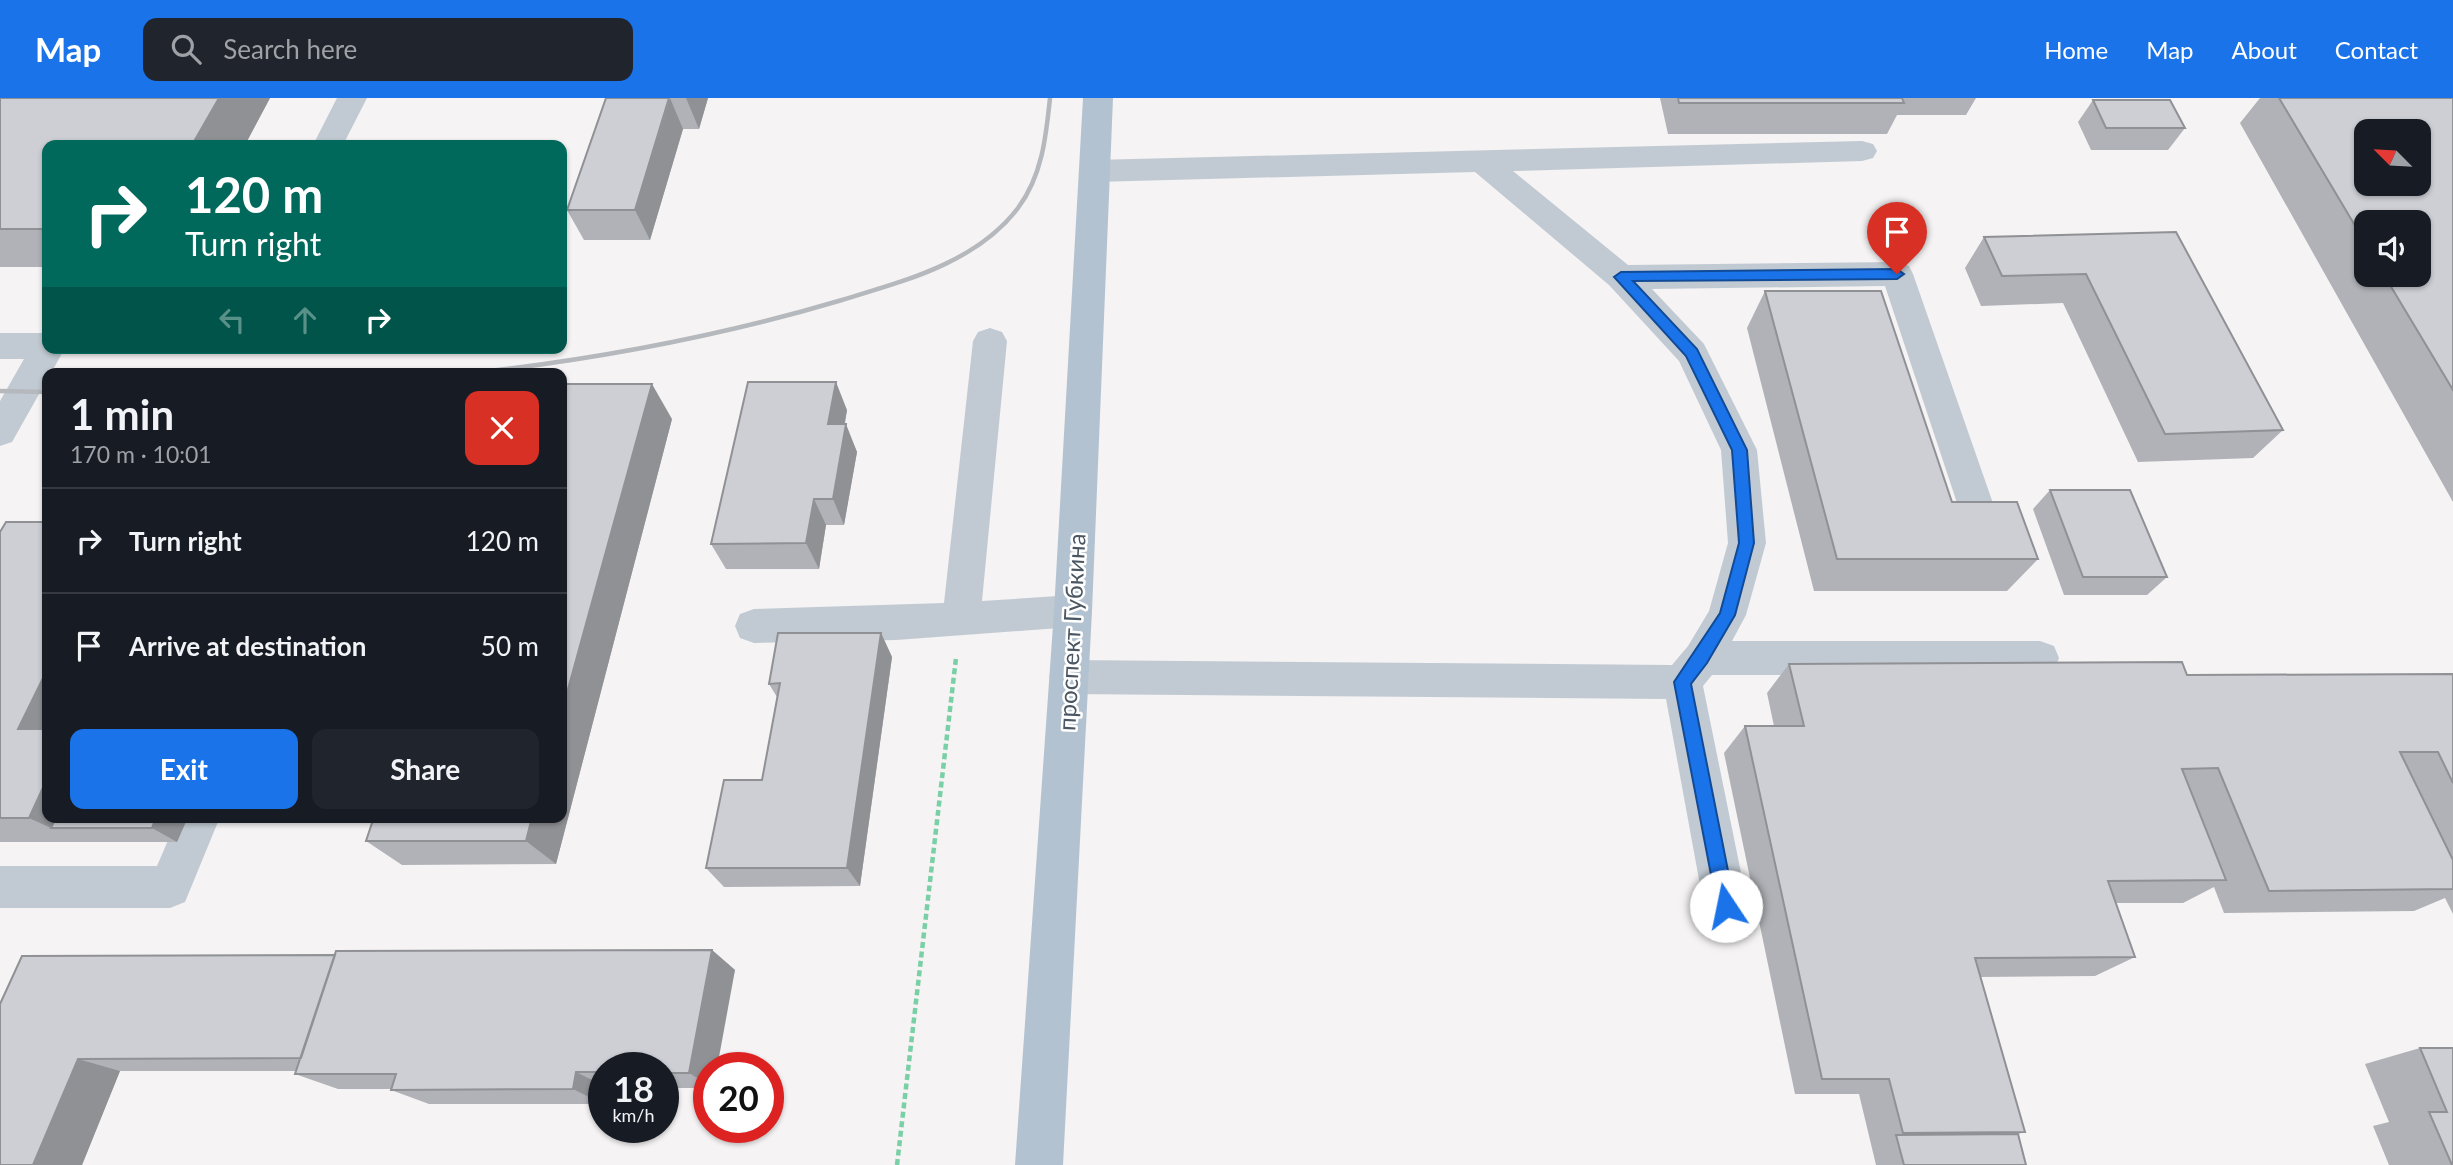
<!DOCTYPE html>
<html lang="en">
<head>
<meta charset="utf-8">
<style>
  body { margin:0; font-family:Lato,sans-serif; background:#20242c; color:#f1f3f6; height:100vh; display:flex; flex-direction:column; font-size:26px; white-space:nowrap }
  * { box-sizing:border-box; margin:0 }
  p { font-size:23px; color:#9ea1a6 }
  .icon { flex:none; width:38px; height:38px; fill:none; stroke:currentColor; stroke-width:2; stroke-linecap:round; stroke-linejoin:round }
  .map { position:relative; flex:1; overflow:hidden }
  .side { position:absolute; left:42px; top:270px; width:525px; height:455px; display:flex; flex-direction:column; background:#171b24; border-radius:14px; box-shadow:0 2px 5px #0004 }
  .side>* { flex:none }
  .guide { position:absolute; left:42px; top:42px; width:525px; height:214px; border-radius:14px; box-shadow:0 2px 5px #0004; background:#00695c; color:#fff; overflow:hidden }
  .needle { width:46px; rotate:294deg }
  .buttons { position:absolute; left:2354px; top:21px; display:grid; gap:14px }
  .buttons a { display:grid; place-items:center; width:77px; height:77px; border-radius:14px; background:#171b24; box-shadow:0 2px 5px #0004; font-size:35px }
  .speed { position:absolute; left:588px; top:954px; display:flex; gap:14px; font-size:35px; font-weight:700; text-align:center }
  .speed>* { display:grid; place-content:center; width:91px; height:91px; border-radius:50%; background:#171b24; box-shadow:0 2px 5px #0004; line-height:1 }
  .speed small { font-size:18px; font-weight:400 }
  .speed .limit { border:10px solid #d22; background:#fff; color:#111 }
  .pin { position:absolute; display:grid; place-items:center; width:60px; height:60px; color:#fff; margin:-72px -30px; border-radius:50% 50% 50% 0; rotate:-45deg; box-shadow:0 0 7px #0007 }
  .pin .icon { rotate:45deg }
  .me { position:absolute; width:77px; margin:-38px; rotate:349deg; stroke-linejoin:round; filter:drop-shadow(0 0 5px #0008) }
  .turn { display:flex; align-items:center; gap:24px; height:147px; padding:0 28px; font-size:32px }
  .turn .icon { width:91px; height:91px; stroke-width:2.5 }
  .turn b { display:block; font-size:49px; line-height:60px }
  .lanes { display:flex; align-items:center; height:66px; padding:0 28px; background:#0003; justify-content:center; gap:35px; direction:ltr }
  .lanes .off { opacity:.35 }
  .round { display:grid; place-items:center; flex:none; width:74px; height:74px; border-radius:14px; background:#20242c }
  .headline { display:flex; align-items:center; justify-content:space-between; height:119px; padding:0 28px }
  h1 { font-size:42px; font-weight:700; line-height:52px }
  .button { display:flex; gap:14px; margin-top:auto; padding:14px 28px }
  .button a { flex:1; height:80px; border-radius:14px; background:#1a73e8; color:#fff; font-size:28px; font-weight:700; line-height:80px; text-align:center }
  .button a+a { background:#20242c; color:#f1f3f6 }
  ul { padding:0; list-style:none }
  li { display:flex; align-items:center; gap:21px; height:105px; padding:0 28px; border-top:2px solid #363941 }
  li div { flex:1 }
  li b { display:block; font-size:26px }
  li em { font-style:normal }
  header { display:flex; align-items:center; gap:42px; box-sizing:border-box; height:98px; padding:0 35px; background:#1a73e8; color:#fff }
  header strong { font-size:33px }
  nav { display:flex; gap:38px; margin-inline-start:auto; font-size:24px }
  .search { width:490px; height:63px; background:#20242c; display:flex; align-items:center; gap:18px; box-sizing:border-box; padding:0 24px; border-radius:14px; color:#9ea1a6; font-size:26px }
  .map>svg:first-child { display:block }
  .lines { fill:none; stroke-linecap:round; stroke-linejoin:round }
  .path { stroke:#7ad0a6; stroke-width:4.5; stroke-dasharray:6 3.5; stroke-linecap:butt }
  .minor { fill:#c1cad2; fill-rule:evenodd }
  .major { fill:#b3c2d1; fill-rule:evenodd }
  .rail { stroke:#b5b8bd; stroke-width:4.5 }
  .wall { fill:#b0b2b7; fill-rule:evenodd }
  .shaded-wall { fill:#909195 }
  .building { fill:#cdcfd5; stroke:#909195; stroke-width:2; fill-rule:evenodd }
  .route { fill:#1a73e8; stroke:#114b97; stroke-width:2 }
  .labels { text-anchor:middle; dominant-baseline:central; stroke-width:5; stroke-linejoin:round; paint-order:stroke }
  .street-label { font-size:24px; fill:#4a5661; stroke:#fff }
</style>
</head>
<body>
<header>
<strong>Map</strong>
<div class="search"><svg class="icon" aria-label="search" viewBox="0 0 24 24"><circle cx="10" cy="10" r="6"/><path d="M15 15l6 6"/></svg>Search here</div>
<nav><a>Home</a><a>Map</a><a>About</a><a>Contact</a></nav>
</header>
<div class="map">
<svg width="2453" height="1067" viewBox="0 0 2453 1067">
  <rect width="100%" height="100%" fill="#f5f3f3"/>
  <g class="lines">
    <path class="path" d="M897,1067L956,560"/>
    <path class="minor" d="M337,0H367L343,47H313Z
      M1862,43L1873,46L1877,53L1873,60L1862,63L1513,73L1628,167L1897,164L1909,168L1913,176L1995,411L1990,422L1977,426L1964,422L1959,411L1885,188L1652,191L1704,246L1757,352L1766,445L1746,517L1732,543H2040L2054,548L2059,560L2054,572L2040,577H1712L1703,588L1748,809L1741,824L1726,830L1711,824L1704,809L1666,601L1069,596L1055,591L1049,579L1055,567L1069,562L1672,567L1688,548L1709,513L1728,445L1721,352L1679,263L1609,187L1475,74L1094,84L1083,81L1079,73L1083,65L1094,62Z
      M990,230L1002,234L1007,243L982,503L1073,497L1086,501L1092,513L1086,525L1073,529L896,542L754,545L740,540L735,528L740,516L754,511L944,505L973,243L978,234Z
      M0,235H47V250H65L51,275H47V282L12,344L0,348V303L24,261H0Z
      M178,719H220L185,804L170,810H0V768H157Z"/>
    <path class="major" d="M1083,0H1113L1092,513L1063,1067H1015L1054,513Z"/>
    <path class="rail" d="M473,275C598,261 721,238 842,202C904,183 976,165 1018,110C1042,78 1046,39 1050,0
      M0,293L47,294"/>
  </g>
  <path class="wall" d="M0,0H270L245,47H47V169H0Z
    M606,0H708L699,31H683L650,142H584L567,112Z
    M1660,0H1976L1966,17H1897L1887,36H1668Z
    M2260,0H2453V404L2240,25ZM2366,124L2418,177H2366Z
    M2093,2L2185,30L2168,52H2091L2078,24Z
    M2176,134L2283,332L2253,360L2138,364L2063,205L1981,208L1965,170L1984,139Z
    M1765,193L1952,404L2038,461L2007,493H1814L1747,230Z
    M847,312L845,326L857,354L844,427H826L819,471H726L711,446Z
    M672,321L556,766L402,767L366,743Z
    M2050,392L2167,479L2147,497H2064L2033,411Z
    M0,434L47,719H188L177,744H0Z
    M881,535L892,559L860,788L724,789L706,770L762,682L777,599L769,586Z
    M1789,566L2187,577L2453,576V816L2445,800L2414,813L2224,815L2214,789L2183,805H2116L2135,859L2095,878L1980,879L2025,1034L2018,1036L2026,1067H1876L1859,996H1795L1724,655L1745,628H1774L1767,595Z
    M712,852L735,872L709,970V990H663V970H604L603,1006H429L391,992V991H338L295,976L297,973H120L82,1067H0V906L335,857Z
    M2420,950H2453V1067H2389L2373,1028L2389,1024L2365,966Z"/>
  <path class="shaded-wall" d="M219,0H270L245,47H192Z
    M670,0L683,31L650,142L635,112Z
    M686,0H708L699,31Z
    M836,284L847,312L839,354L828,326Z
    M652,286L672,321L556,766L526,743L532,719H562V613Z
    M846,326L857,354L844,427L833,401Z
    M814,401L826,427L819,471L806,445Z
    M881,535L892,559L860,788L847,770Z
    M47,572V647L18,631Z
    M47,681V719H90L51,730L29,720Z
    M156,719H188L177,744L152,730Z
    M712,852L735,872L717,970H709V987L689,975Z
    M78,961L120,973L82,1067H33Z
    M576,974L604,988L603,1006L573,991Z"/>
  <path class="building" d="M0,0H219L192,47H47V131H0Z
    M606,0H669L635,112H567Z
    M1678,0H1902L1904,5H1679Z
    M2279,0H2453V292L2384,177H2418V124H2366V146ZM2366,33H2418V86H2366Z
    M2093,2H2170L2185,30H2106Z
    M2176,134L2283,332L2165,336L2086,176L2002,178L1984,139Z
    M1765,193H1881L1952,404H2017L2038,461H1837Z
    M748,284H836L828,326H846L833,401H814L806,445L711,446Z
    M562,286H652L562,613Z
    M2050,392H2130L2167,479H2083Z
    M6,424H47V572L18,631H47V681L29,720H0V434Z
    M778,535H881L847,770H706L724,682H762L780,585L769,586Z
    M2182,564L2187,577L2453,576V685L2438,654H2400L2453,762V791L2269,793L2218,670L2182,671L2226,782L2108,783L2135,859L1975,860L2025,1034L1903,1035L1889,981H1822L1745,628H1804L1789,566Z
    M56,719H156L152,730H51Z
    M374,719H532L526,743H366Z
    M712,852L689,975H663V970H604V974H576L573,991L391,992L396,976H295L336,853Z
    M335,857L301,960L78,961L33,1067H0V906L22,858Z
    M2420,950H2453V1067H2452L2429,1014H2447Z
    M2018,1036L2026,1067H1904L1896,1037Z"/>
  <path class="route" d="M1897,171L1904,176L1897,181L1633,183L1697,251L1747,352L1754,445L1735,517L1707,565L1691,586L1735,808L1733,815L1726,817L1720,815L1717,808L1674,584L1720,515L1739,445L1732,352L1686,258L1614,179L1621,174Z"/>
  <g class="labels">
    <g class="street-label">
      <text transform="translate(1071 534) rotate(-87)">проспект Губкина</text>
    </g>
  </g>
</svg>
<div class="buttons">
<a><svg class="needle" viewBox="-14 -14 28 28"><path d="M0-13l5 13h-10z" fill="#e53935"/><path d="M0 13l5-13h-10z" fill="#9ea1a6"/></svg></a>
<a><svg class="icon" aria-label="sound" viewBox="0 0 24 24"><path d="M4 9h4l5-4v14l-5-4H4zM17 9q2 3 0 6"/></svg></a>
</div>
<div class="speed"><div>18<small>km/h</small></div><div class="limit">20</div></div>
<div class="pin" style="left:1897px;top:176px;background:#d93025"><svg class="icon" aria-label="arrive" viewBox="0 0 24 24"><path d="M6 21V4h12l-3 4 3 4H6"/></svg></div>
<svg class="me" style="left:1726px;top:808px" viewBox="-20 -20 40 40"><circle r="19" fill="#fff"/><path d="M0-13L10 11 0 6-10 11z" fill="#1a73e8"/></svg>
<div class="guide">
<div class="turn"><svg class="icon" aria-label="right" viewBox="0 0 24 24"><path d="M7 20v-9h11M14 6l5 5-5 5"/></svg><div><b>120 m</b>Turn right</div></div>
<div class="lanes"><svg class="icon off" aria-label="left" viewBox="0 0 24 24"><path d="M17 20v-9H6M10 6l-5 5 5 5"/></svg><svg class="icon off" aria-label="ahead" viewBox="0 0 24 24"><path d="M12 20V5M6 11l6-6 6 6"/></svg><svg class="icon" aria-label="right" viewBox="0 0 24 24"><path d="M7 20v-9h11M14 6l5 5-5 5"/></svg></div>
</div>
<section class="side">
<div class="headline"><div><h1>1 min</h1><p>170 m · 10:01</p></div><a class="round" style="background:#d93025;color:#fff"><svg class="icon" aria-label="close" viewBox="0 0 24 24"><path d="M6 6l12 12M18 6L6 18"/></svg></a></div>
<ul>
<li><svg class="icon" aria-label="right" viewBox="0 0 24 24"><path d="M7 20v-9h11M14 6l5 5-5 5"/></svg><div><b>Turn right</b></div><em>120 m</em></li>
<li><svg class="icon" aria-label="arrive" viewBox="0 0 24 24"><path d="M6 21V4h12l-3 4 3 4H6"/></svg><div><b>Arrive at destination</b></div><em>50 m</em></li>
</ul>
<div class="button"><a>Exit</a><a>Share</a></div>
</section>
</div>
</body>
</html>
